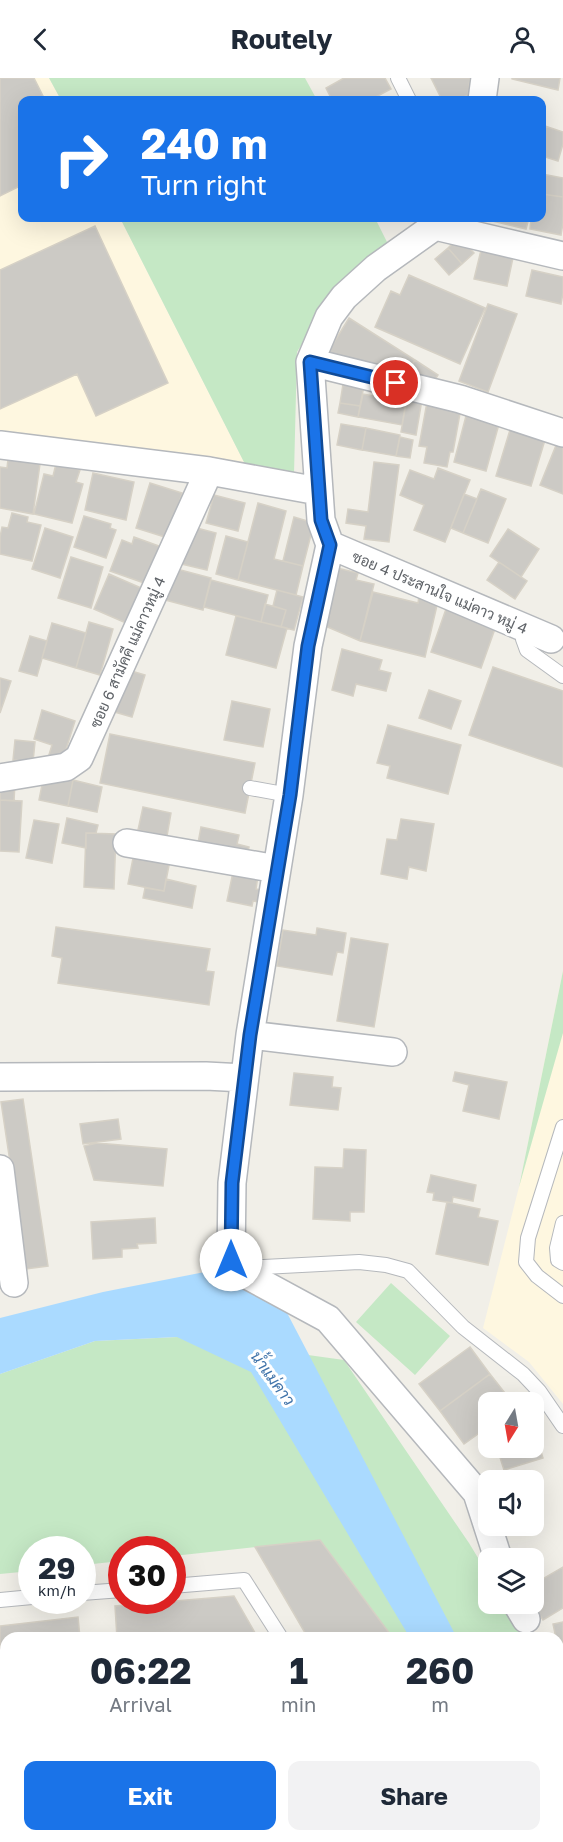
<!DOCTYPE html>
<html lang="en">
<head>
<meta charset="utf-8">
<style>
  body { margin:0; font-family:"Golos Text",Sarabun,sans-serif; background:#f2f2f3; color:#1f2937; height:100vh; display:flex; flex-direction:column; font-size:22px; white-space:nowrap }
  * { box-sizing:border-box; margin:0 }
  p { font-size:20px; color:#747a83 }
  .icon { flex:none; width:33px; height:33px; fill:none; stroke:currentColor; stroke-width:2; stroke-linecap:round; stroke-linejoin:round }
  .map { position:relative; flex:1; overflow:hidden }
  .sheet { position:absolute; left:0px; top:1554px; width:564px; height:210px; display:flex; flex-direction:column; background:#fff; border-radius:18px 18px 0 0; box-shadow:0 6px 24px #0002 }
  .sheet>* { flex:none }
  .banner { position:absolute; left:18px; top:18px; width:528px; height:126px; border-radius:12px; box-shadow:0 6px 24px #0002; background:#1a73e8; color:#fff; overflow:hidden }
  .needle { width:39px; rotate:191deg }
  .tools { position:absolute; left:478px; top:1314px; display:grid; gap:12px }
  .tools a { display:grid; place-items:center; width:66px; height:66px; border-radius:12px; background:#fff; box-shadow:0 6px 24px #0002; font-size:30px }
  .speed { position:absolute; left:18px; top:1458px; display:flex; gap:12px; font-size:30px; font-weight:700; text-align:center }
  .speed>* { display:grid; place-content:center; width:78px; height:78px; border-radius:50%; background:#fff; box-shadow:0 6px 24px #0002; line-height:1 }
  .speed small { font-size:15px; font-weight:400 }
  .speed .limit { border:9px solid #d22; background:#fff; color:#111 }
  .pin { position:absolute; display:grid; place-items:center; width:51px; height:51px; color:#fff; margin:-26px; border:3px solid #fff; border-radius:50%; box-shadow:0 2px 6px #0007 }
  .me { position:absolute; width:66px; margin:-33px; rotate:0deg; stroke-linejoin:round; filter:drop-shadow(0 0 4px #0008) }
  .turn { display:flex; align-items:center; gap:21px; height:126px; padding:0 24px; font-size:27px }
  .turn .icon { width:78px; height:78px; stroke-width:2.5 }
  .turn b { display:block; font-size:42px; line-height:51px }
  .eta { display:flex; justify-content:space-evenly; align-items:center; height:102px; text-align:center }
  .eta b { font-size:36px; font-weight:700; line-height:42px }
  .cta { display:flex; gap:12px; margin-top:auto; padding:12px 24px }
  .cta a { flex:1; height:69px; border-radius:12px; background:#1a73e8; color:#fff; font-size:24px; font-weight:700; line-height:69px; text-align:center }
  .cta a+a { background:#f2f2f3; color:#1f2937 }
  header { display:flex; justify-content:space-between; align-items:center; height:78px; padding:0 24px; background:#fff; font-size:27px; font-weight:700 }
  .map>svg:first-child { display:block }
  .commercial { fill:#fef7e0 }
  .green { fill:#c5e8c5 }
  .water { fill:#aadaff }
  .building { fill:#cccac5; stroke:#d6d1c6; stroke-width:1.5 }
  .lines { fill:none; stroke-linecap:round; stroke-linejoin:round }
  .service-casing { stroke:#b5b8bc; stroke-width:16 }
  .minor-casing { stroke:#b5b8bc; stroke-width:30 }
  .service { stroke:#fff; stroke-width:14 }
  .minor { stroke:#fff; stroke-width:27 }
  .route-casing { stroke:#114b97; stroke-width:15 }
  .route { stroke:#1a73e8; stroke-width:10 }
  .labels { text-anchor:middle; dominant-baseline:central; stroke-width:6; stroke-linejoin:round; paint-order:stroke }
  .street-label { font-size:15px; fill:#5f6368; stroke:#fff }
  .water-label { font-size:16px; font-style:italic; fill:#4174aa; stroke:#fff }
</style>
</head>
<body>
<header><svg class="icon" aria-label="back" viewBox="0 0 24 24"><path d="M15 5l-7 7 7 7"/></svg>Routely<svg class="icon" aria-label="person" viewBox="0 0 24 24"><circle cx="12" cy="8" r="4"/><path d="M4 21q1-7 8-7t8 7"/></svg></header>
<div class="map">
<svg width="563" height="1764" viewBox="0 0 563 1764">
  <rect width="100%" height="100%" fill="#f1efe8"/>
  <path class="commercial" d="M0,0H49L61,22H22V140H120L247,390L0,359Z
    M563,893V1326L529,1284L483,1250L519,1109Z"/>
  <path class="green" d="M49,0H305L317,22H61Z
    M120,140H375L391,172L335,212L297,274L294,396L247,390Z
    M563,893V955L519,1109Z
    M391,1205L450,1258L415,1297L356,1244Z
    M178,1259L344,1282L469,1465L489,1498V1526H505L524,1560H393L319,1462L173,1478L172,1472H122L121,1483L83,1487L82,1472H32L31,1493L0,1496V1296L95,1263Z
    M558,1623L563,1633V1764H470L467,1758H558Z"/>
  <path class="water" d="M220,1191L232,1206L285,1231L457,1560H410L251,1294L177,1259L95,1263L0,1296V1240L103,1214Z
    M0,1753H6V1758H158L165,1764H0Z"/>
  <path class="building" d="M0,0H34L45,22H22V107L0,118Z
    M344,0H385L391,11L370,22H332L326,10Z
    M431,0H470L468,17L456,22H442Z
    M512,0H560L558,12L512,1Z
    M545,48L563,54V66L558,83L542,78V61Z
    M542,96L563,100V119L542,116Z
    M542,116L563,119V145L561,157L530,151L531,140H542Z
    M480,140H529L526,151Z
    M95,148L168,305L96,338L77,296L0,331V192Z
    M459,159L474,175L462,186L448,170Z
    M482,168L514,175L507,208L474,201Z
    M448,170L462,186L449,197L435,181Z
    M532,192L563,199V215L561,226L526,218Z
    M409,197L485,230L460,286L375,249L391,213L400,217Z
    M488,226L517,236L488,314L459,303Z
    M349,240L415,282L403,301L358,293L328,274Z
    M415,282L438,297L430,310L406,295Z
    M344,300L365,303L360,328L340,325Z
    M408,314L423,316L416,357L401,354Z
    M363,316L406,324L402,347L358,339Z
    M427,324L461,330L453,374H450L447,389L424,385L427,369L419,368Z
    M340,325L360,328L358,339L338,335Z
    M466,338L499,346L486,393L454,384Z
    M513,342L548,352L531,408L496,398Z
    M341,346L366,350L362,372L337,367Z
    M366,350L400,357L396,378L362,372Z
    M400,359L413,362L410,380L396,378Z
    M559,360L563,361V416L540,407Z
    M8,381L40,386L33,436L0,430V389L7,390Z
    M374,384L399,387L389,464L364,461L366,448L346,445L348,431L368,434Z
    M56,386L80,392L76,404L83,406L72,445L34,436L44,396L53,398Z
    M438,390L470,402L445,464L414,452L424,427L400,417L410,392L434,401Z
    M93,395L134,404L126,442L85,432Z
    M150,405L182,415L168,460L136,450Z
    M481,411L506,421L488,465L463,455Z
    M464,416L477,421L463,455L451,450Z
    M214,417L245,425L238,453L206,445Z
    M258,425L286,433L274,481L303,488L296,517L238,502Z
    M12,435L28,439L27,444L41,447L32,483L0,476V459L2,449L8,450Z
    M84,438L111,446L110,450L116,452L106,480L74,469Z
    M294,439L314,445L303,488L283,483Z
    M193,449L216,455L207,492L177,485Z
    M45,450L73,459L60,500L32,491Z
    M508,451L539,471L521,499L490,478Z
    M226,458L248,464L238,502L216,496Z
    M134,459L167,471L147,506L110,493L122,462L132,466Z
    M71,479L103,489L91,530L58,520Z
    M499,484L527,503L515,521L487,502Z
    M173,490L211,500L203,532L165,522Z
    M337,490L358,495L356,502L374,506L360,563L323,547Z
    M109,496L141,510L126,545L94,531Z
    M211,502L268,517L261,544L204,529Z
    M277,512L303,519L294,552L281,549L286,532L273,528Z
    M373,514L418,525L419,518L438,523L425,579L360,563Z
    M265,526L286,532L281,549L261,544Z
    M446,531L496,548L481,590L431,574Z
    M236,538L287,550L276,590L226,577Z
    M89,544L113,551L100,597L76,590Z
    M52,545L86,555L76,590L42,580Z
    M30,558L47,563L37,598L19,593Z
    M342,571L382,582L379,592L391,595L386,613L356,606L353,618L332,612Z
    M493,589L563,613V689L469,657Z
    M128,592L145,597L132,639L111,633Z
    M0,600L11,603L0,635Z
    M429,612L461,623L451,651L419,640Z
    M232,623L270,631L263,669L224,662Z
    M42,632L75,643L62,684L48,680L52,667L34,661Z
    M388,647L461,667L448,716L387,700L390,688L377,685Z
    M110,656L255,685L245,735L100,705Z
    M15,662L35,664L33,684L13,682Z
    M44,697L73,702L68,728L39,722Z
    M73,702L102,709L97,734L68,728Z
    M0,705H15L14,723L0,722Z
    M0,722L22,723L19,774L0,773Z
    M143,729L171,735L167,758L138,752Z
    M67,740L98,747L96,755H86V770L62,765Z
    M401,741L434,746L426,793L409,789L407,801L381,796L387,761L397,762Z
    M34,742L59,746L52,785L26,780Z
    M201,749L239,757L237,766L249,769L245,786L196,776Z
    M86,755L116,756L114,811L84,809Z
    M135,770L171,777L164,813L128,806Z
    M233,794L258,798L256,811L262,812L259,824L253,823L252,828L227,823Z
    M166,801L196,808L192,830L143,820L145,810L164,813Z
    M56,849L210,871L206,893L214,894L209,927L58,905L62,880L52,878Z
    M317,850L346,855L343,875L337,874L332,897L277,888L283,852L316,857Z
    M351,860L388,866L374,949L337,943Z
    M455,994L507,1004L499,1041L463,1033L469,1007L453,1003Z
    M294,995L333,999L332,1009L341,1010L338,1032L290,1027Z
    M23,1021L48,1188L26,1191L1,1024Z
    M118,1041L121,1061L83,1066L80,1046Z
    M97,1065L167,1071L163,1108L94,1102L84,1068Z
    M344,1071L366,1072L364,1134H350V1143L313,1141L315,1089L343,1090Z
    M431,1097L476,1107L473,1123L453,1119L452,1125L433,1122L434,1115L427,1114Z
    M447,1124L480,1131L478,1139L498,1143L488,1187L436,1176Z
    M155,1140L156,1165L137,1166L138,1170L122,1171V1179L93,1181L91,1144Z
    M470,1269L490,1296L440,1333L419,1306Z
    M490,1296L512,1324H489V1348L464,1366L440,1333Z
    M534,1351L543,1380L504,1392L497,1370H534Z
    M320,1462L393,1560H308L255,1469Z
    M563,1489V1530L543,1542L533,1526L534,1506Z
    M234,1518L258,1560H117L115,1528Z
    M78,1539L80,1560H6V1602L0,1603V1548Z
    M563,1544V1598L558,1573V1560H556L553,1546Z
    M239,1758H300V1764H239Z
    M401,1758H467L469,1764H404Z"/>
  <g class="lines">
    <g class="service-casing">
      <path id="service" d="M398,0L409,22
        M526,550L523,561L527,572L563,598
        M250,710L289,717
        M563,1049L528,1160L526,1184L537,1198L563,1218
        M563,1145L557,1170L558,1182L563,1185
        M245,1190L359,1184L386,1187L408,1193L463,1249L523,1296L539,1313L563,1348
        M172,1508L244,1502L281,1560
        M82,1515L122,1512
        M0,1522L32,1519
        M319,1758V1764
        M362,1761V1764"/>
    </g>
    <g class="minor-casing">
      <path id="minor" d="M482,22L485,0
        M442,140L435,148L376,190L344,219L329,239L310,284L321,442L330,467L308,568L289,717L250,957L232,1105L231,1182L245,1196L328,1241L477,1415L498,1480
        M435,148L563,178
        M310,284L460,321L563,355
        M0,367L209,393L318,413
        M330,467L551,561
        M0,700L66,689L79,680L209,393
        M127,765L277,791
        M250,957L393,974
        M0,999L206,998L244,1000
        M0,1091L14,1205
        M517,1526L526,1541"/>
    </g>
    <use href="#service" class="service"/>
    <use href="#minor" class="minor"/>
  </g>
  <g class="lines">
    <g class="route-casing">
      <path id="route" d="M231,1182L232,1105L250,957L290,717L308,568L330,467L321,442L310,284L396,305"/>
    </g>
    <use href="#route" class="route"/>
  </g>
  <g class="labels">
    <g class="street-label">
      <text transform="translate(440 514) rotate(23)">ซอย 4 ประสานใจ แม่คาว หมู่ 4</text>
      <text transform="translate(127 574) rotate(-66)">ซอย 6 สามัคคี แม่คาวหมู่ 4</text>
    </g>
    <g class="water-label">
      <text transform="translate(273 1300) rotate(54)">น้ำแม่คาว</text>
    </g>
  </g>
</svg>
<div class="tools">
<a><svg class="needle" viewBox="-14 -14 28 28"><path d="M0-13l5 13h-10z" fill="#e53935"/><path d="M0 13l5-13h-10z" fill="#747a83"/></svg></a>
<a><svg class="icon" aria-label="sound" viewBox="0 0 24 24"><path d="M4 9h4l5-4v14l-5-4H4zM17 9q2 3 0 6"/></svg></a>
<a><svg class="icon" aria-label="layers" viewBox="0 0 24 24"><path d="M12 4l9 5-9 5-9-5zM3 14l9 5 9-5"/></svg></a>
</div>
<div class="speed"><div>29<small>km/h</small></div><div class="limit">30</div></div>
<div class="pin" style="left:396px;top:305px;background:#d93025"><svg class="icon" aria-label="arrive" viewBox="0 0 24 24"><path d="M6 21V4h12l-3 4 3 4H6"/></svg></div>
<svg class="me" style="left:231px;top:1182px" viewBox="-20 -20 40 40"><circle r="19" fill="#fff"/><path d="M0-13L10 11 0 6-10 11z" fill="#1a73e8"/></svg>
<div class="banner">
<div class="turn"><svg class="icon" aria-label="right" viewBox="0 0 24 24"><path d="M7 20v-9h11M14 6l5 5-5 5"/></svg><div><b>240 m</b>Turn right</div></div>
</div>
<section class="sheet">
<div class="eta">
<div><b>06:22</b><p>Arrival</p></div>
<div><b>1</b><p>min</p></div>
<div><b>260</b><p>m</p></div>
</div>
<div class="cta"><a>Exit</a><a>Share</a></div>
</section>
</div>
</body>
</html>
